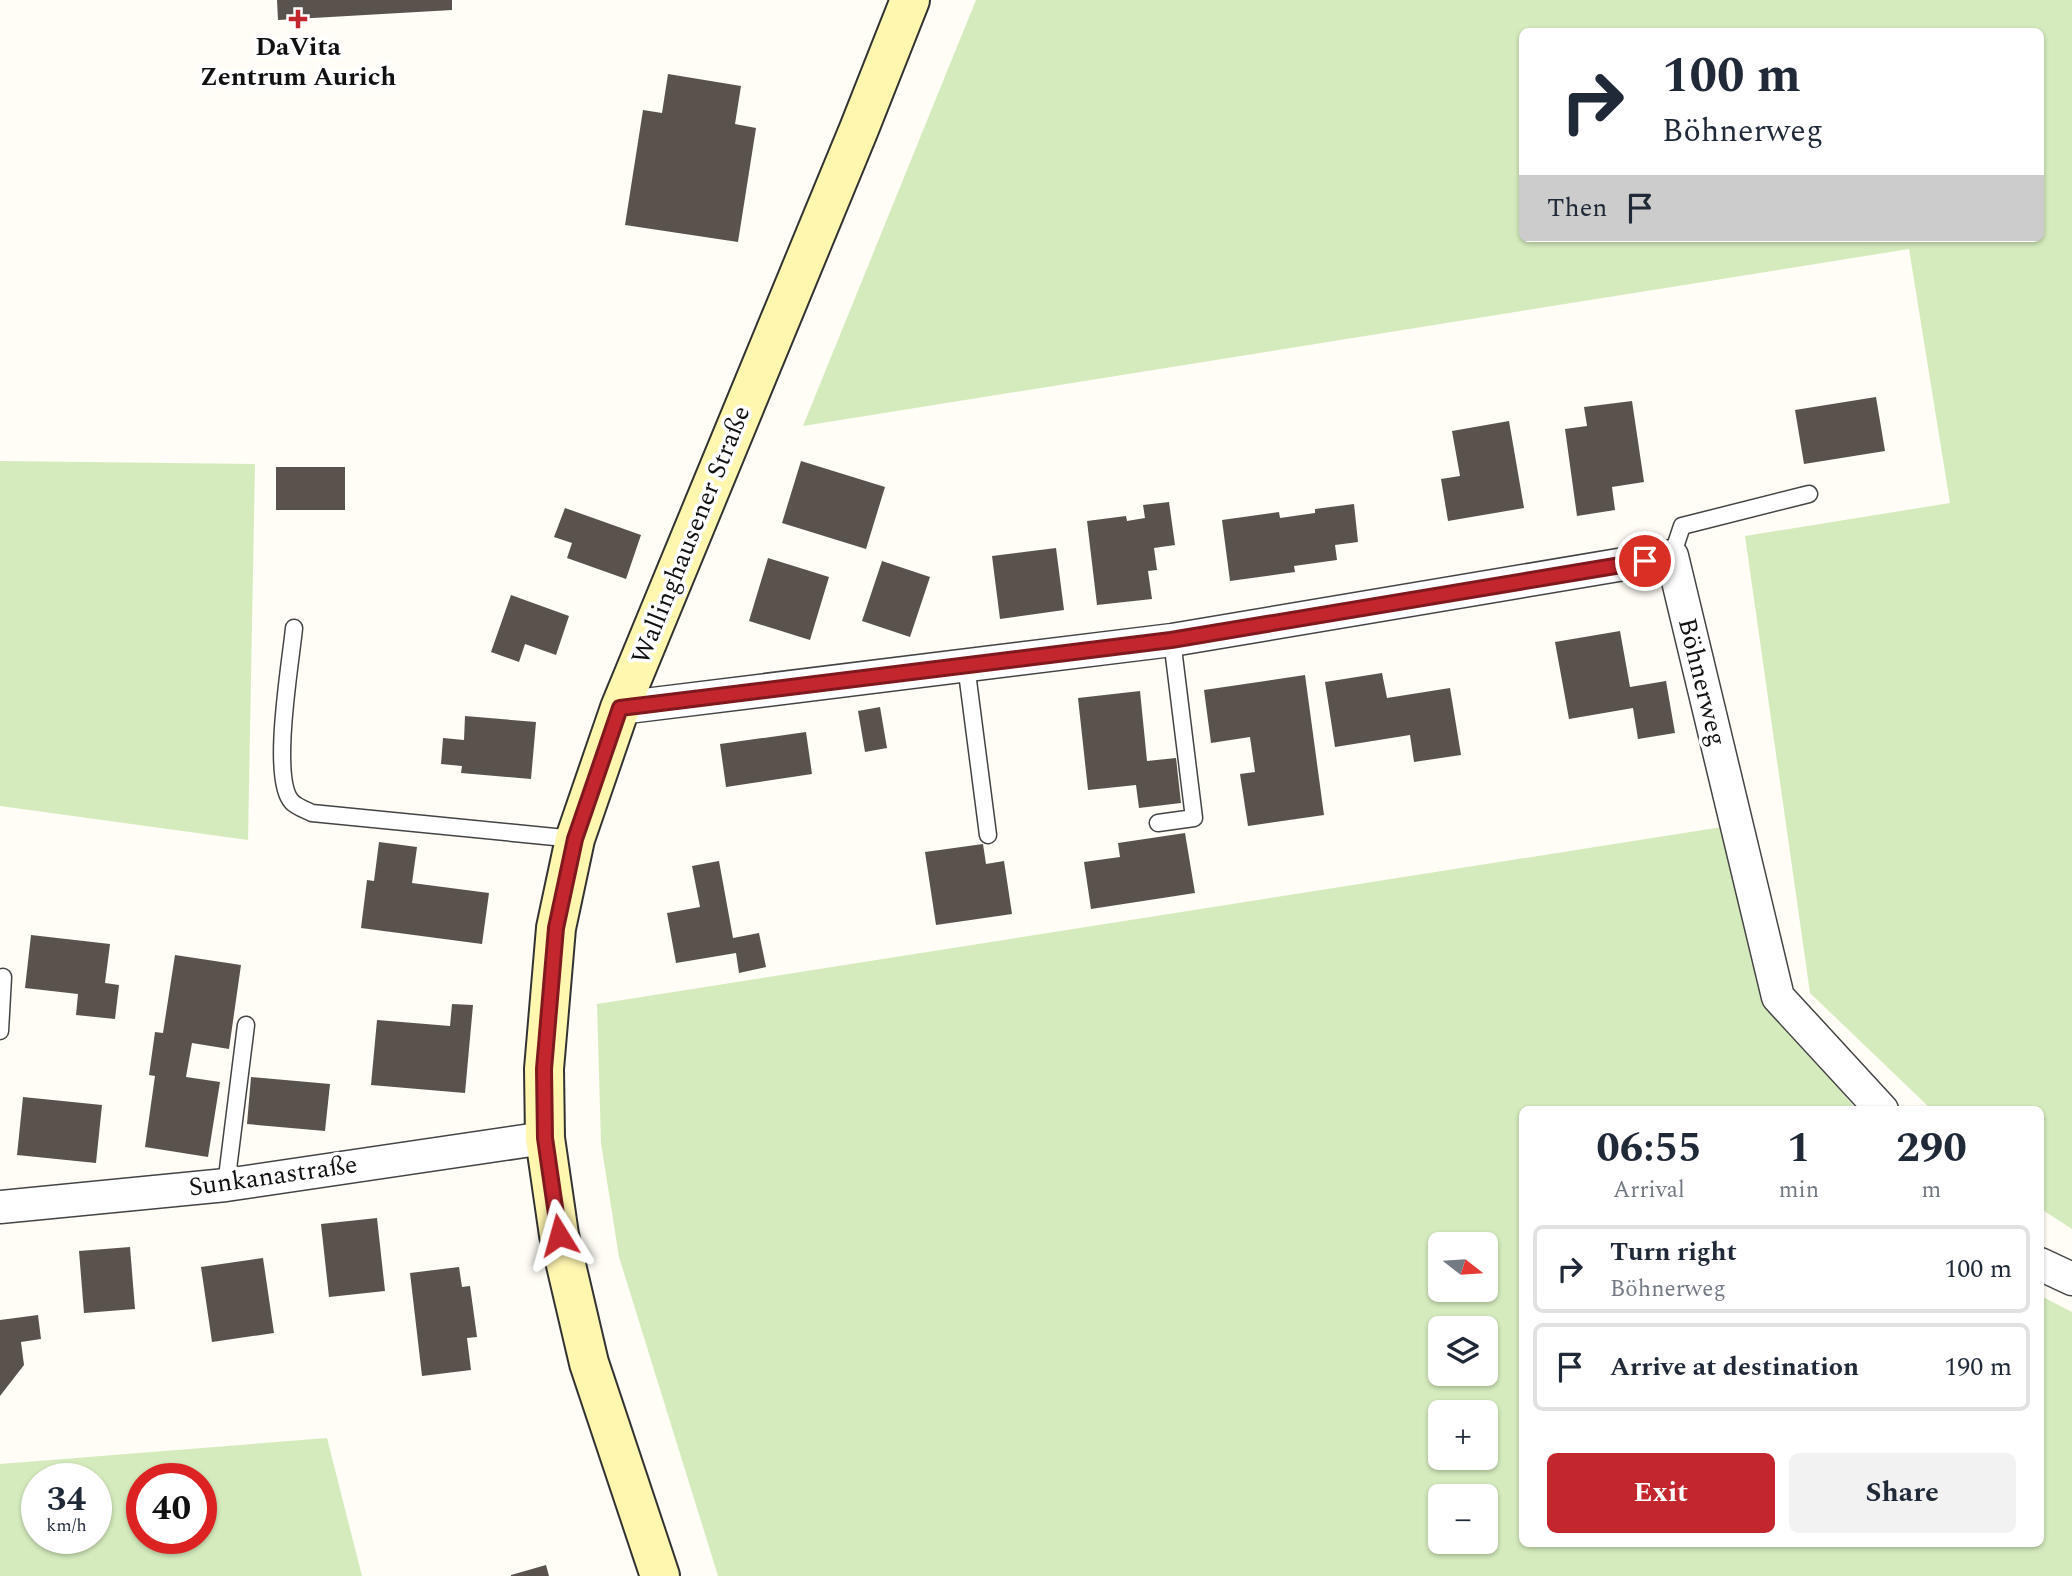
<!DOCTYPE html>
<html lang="en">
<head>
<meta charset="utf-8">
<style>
  body { margin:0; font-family:Spectral,serif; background:#f2f2f3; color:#1f2937; height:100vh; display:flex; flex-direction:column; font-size:26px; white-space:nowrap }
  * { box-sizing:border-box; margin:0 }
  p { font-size:23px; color:#747a83 }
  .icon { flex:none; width:38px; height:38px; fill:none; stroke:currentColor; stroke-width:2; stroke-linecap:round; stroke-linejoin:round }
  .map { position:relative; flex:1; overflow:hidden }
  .details { position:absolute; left:1519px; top:1106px; width:525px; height:441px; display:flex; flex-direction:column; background:#fff; border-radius:10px; box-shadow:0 2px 5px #0004 }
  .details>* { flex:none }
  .banner { position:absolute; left:1519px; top:28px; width:525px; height:214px; border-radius:10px; box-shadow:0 2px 5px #0004; background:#fff; color:#1f2937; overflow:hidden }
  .needle { width:46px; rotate:107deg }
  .buttons { position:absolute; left:1428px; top:1232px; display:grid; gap:14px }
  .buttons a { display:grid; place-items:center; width:70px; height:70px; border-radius:10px; background:#fff; box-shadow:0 2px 5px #0004; font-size:35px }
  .speed { position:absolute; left:21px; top:1463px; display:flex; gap:14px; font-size:35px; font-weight:700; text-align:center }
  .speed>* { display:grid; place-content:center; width:91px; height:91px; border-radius:50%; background:#fff; box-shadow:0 2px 5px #0004; line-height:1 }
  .speed small { font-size:18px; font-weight:400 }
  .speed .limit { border:10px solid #d22; background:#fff; color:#111 }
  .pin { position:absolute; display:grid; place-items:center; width:60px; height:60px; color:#fff; margin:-30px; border:4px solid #fff; border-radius:50%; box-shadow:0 2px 7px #0007 }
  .me { position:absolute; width:77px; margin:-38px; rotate:352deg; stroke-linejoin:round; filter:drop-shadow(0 0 5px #0008) }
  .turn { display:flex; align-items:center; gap:24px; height:147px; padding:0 28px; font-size:32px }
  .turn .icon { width:91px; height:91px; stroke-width:2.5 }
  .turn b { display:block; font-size:49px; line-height:60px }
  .then { display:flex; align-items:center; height:66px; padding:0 28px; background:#0003; gap:14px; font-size:26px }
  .eta { display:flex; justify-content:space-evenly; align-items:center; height:119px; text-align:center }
  .eta b { font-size:42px; font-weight:700; line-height:49px }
  .primary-button { display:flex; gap:14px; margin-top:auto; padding:14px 28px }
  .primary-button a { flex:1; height:80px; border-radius:10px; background:#c4262e; color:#fff; font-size:28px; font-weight:700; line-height:80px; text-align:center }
  .primary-button a+a { background:#f2f2f3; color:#1f2937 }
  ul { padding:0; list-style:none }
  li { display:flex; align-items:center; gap:21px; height:88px; margin:0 14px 10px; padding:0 14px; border:4px solid #e0e1e3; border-radius:10px }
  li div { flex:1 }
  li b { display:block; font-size:26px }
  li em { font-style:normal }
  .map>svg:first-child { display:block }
  .green { fill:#d5ebbd; fill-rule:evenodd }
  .building { fill:#5a524d }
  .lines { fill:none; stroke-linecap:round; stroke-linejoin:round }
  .lane-casing { stroke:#444; stroke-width:19 }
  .street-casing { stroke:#444; stroke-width:35 }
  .secondary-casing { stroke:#333; stroke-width:42 }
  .lane { stroke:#fff; stroke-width:16 }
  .street { stroke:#fff; stroke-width:32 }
  .secondary { stroke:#fff6b0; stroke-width:38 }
  .route-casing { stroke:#7f191e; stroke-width:18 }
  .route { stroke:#c4262e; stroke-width:12 }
  .poi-dot { fill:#c4262e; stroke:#fff; stroke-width:2.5 }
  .labels { text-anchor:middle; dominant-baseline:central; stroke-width:7; stroke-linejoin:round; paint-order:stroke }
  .poi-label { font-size:26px; font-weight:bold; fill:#111; stroke:#fff }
  .street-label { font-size:26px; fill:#111; stroke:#fff }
</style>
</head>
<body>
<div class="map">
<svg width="2072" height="1576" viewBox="0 0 2072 1576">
  <rect width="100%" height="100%" fill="#fffdf5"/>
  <path class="green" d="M976,0H2072V1229L2041,1209L2040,1110L1931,1109L1810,993L1745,536L1950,503L1909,249L803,426ZM1522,32H2040V238H1522Z
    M0,461L255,464L248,840L0,806Z
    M1722,827L1765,1002L1856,1109L1522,1110V1544H2040L2041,1296L2072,1312V1576H718L619,1257L601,1143L597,1004ZM1440,1244H1486V1290H1440ZM1440,1328H1486V1374H1440ZM1440,1412H1486V1458H1440ZM1440,1496H1486V1542H1440Z
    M327,1438L362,1576H0V1464ZM37,1479H96V1538H37ZM142,1479H201V1538H142Z"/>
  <path class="building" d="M277,0H452V10L278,20Z
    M668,74L741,86L735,124L756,128L738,242L625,225L643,110L662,113Z
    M1876,397L1885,451L1804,464L1795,410Z
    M1632,401L1644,482L1612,487L1615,510L1577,516L1565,429L1587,426L1584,407Z
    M1509,421L1524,508L1448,521L1441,479L1460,476L1452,431Z
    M801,461L885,487L866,549L782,523Z
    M276,467H345V510H276Z
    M1169,502L1175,545L1154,548L1157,570L1148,571L1152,599L1097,605L1087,521L1126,516L1127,521L1145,518L1143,505Z
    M1354,504L1358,542L1335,545L1337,560L1294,566L1295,572L1230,581L1222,520L1279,512L1280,518L1315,513V509Z
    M565,508L641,535L626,579L567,558L572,543L554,537Z
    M1056,548L1064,610L1000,619L992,556Z
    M768,558L829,577L810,640L749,621Z
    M882,561L930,577L910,637L862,621Z
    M511,595L569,616L556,655L525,644L519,662L491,652Z
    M1620,631L1630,687L1666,681L1675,733L1638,739L1633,708L1569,719L1555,642Z
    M1382,673L1387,698L1450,688L1461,755L1414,762L1410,735L1335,747L1325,682Z
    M1305,675L1324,815L1248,826L1240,774L1255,772L1250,737L1211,743L1204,690Z
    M1140,691L1147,761L1176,758L1181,803L1139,808L1136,785L1088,790L1078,698Z
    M880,707L887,748L865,752L858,711Z
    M465,716L536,722L531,779L461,773L462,766L441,764L443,738L464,740Z
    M806,732L812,774L726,787L720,744Z
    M1185,833L1195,893L1091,909L1084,862L1120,857L1118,843Z
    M379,842L417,847L412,883L489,893L482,944L361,928L367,880L374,881Z
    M983,844L986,864L1004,861L1012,914L936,925L925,852Z
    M719,861L733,938L759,933L766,967L739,973L736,953L676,963L667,913L700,907L692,866Z
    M31,935L110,944L105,983L119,985L115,1019L76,1015L78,994L25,988Z
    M175,955L241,965L229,1049L192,1043L186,1077L220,1082L208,1157L145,1147L155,1076L149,1075L155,1032L163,1033Z
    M452,1004L473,1005L465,1093L371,1085L377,1020L450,1026Z
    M251,1077L330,1084L325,1131L247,1124Z
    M23,1097L102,1105L96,1163L17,1155Z
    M377,1218L385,1291L329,1297L321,1224Z
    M130,1247L135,1309L84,1313L79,1251Z
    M263,1258L274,1333L212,1342L201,1267Z
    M459,1267L462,1287L470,1286L477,1337L467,1338L471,1370L422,1376L410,1273Z
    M38,1315L41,1339L21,1342L24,1365L0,1396V1320Z
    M546,1565L549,1576H511V1575Z"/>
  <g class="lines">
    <g class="lane-casing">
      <path id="lane" d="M1672,556L1682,526L1809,494
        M294,628C291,661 270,779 292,802C297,807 306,810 312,813L575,839
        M966,665L988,835
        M1158,823L1194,818L1172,640
        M0,1031L3,977
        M226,1185L246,1025"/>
    </g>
    <g class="street-casing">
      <path id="street" d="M620,708L1172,640L1672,556L1778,997L1882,1110
        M0,1207L226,1185L545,1138
        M2040,1264L2072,1279"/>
    </g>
    <g class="secondary-casing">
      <path id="secondary" d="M660,1576L589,1363L559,1235L545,1138L544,1069L556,928L575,839L620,708L859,129L910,0"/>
    </g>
    <use href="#lane" class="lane"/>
    <use href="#street" class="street"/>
    <use href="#secondary" class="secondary"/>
  </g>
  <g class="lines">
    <g class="route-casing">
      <path id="route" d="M559,1235L545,1138L544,1069L556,928L575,839L620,708L1171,640L1645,561"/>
    </g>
    <use href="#route" class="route"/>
  </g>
  <path class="poi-dot" d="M294.5 8.5h7v7h7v7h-7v7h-7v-7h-7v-7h7z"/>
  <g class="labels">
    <g class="poi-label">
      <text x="298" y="47">DaVita<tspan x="298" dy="30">Zentrum Aurich</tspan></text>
    </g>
    <g class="street-label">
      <text transform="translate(691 535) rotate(-68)">Wallinghausener Straße</text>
      <text transform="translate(1702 682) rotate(76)">Böhnerweg</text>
      <text transform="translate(273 1176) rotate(-8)">Sunkanastraße</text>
    </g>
  </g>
</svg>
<div class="buttons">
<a><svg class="needle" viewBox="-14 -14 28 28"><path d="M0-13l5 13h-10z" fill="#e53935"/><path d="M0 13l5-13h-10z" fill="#747a83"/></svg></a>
<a><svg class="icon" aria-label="layers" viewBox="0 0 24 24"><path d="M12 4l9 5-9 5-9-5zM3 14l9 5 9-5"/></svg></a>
<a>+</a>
<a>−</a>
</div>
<div class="speed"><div>34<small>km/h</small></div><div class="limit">40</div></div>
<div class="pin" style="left:1645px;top:561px;background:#d93025"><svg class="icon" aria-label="arrive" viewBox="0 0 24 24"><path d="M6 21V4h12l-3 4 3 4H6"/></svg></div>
<svg class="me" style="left:559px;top:1235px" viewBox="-20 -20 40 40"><path d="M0-17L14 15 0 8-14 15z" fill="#c4262e" stroke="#fff" stroke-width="4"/></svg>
<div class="banner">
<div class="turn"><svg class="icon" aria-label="right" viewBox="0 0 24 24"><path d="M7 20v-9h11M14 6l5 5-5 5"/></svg><div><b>100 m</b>Böhnerweg</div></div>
<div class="then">Then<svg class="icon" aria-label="arrive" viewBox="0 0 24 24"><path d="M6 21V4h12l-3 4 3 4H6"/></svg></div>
</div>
<section class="details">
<div class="eta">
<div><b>06:55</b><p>Arrival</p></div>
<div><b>1</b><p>min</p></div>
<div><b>290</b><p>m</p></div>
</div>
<ul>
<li><svg class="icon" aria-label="right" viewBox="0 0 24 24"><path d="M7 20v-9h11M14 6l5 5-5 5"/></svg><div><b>Turn right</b><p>Böhnerweg</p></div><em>100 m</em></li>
<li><svg class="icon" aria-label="arrive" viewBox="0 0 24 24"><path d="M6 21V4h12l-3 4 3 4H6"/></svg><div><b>Arrive at destination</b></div><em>190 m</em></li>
</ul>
<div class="primary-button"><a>Exit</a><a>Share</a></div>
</section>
</div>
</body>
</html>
